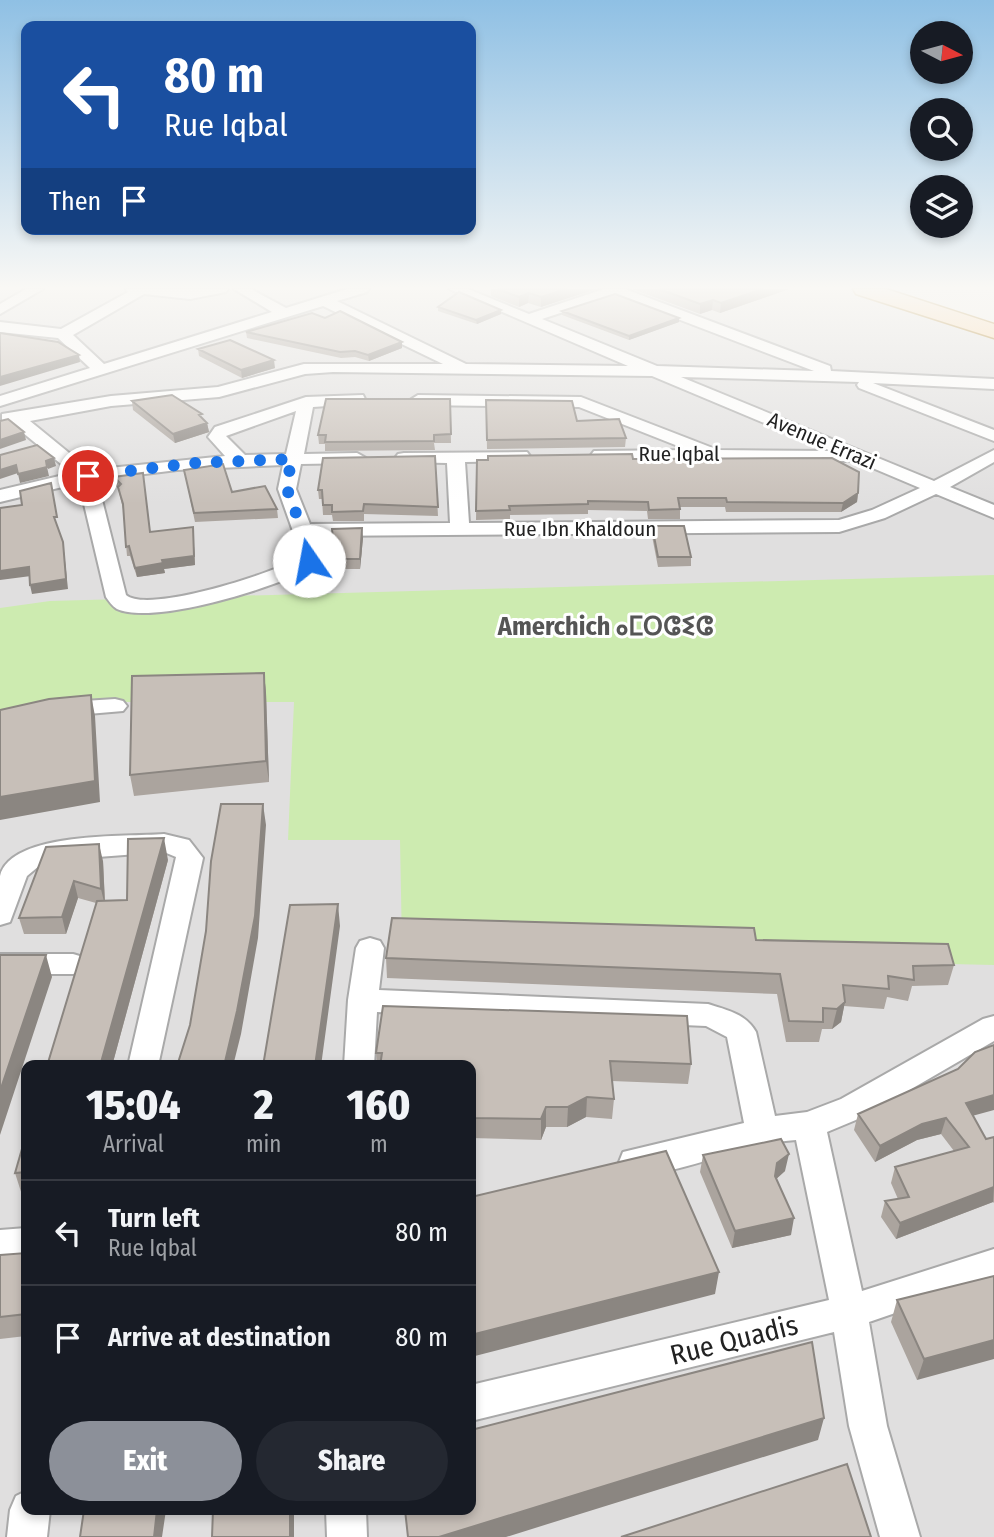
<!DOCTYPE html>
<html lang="en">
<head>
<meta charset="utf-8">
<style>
  body { margin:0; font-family:"Fira Sans Condensed","Noto Sans Tifinagh",sans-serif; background:#242831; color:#f1f3f6; height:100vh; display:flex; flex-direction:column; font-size:26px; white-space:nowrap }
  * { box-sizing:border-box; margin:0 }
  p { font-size:23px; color:#9ea1a6 }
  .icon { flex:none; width:38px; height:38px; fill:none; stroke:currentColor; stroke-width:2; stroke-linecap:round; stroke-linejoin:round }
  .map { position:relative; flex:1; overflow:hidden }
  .details { position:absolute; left:21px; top:1060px; width:455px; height:455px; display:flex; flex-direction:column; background:#171b24; border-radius:14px; box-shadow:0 4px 10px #0003 }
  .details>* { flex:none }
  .top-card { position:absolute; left:21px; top:21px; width:455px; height:214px; border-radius:14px; box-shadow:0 4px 10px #0003; background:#1a4fa0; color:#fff; overflow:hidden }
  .needle { width:46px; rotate:96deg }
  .tools { position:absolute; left:910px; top:21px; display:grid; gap:14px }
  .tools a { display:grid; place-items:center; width:63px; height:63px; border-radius:50%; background:#171b24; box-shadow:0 4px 10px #0003; font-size:35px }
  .pin { position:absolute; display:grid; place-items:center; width:60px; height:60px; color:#fff; margin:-30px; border:4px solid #fff; border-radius:50%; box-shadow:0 2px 7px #0007 }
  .me { position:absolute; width:77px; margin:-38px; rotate:348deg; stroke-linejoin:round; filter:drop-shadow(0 0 5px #0008) }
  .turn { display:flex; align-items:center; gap:24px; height:147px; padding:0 28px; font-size:32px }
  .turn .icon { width:91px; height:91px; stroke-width:2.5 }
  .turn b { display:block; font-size:49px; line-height:60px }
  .then { display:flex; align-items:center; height:66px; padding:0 28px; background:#0003; gap:14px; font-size:26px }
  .eta { display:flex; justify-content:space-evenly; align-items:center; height:119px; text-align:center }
  .eta b { font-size:42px; font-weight:800; line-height:49px }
  .button { display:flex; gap:14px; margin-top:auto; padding:14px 28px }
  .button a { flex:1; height:80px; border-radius:42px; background:#8c9099; color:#fff; font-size:28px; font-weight:800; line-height:80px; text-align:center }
  .button a+a { background:#242831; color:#f1f3f6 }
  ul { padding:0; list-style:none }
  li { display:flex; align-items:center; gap:21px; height:105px; padding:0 28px; border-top:2px solid #363941 }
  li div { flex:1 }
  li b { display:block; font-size:26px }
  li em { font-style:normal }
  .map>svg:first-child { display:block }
  .residential { fill:#e0dfdf; fill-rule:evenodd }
  .grass { fill:#cdebb0 }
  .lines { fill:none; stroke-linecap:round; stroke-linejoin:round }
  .street-casing { stroke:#a9a9a9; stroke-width:4 }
  .primary-casing { stroke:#a06b00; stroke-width:3 }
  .street { fill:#fff; fill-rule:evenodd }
  .primary { fill:#fcd6a4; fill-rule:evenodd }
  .wall { fill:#aba49e }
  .shaded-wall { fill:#8b8681 }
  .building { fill:#c7bfb8; stroke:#8b8681; stroke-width:2 }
  .route { stroke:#1a73e8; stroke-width:12; stroke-dasharray:0 21.6 }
  .labels { text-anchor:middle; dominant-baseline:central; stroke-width:6; stroke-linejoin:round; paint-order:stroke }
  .far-street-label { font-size:21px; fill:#222; stroke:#fff }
  .neighbourhood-label { font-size:26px; font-weight:bold; fill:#555; stroke:#fff }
  .near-street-label { font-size:28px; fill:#222; stroke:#fff }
</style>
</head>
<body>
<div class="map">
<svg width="994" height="1537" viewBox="0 0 994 1537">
  <rect width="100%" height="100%" fill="#f2efe9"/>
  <path class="residential" d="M0,289H853L994,338V1537H0ZM26,1066H471V1510H26Z"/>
  <path class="grass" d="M994,575V965L771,960L402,946L400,840H288L294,702H38L0,712V608L50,601Z"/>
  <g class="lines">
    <g class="street-casing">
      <path id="street" d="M26,289H43L0,314V304Z
        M126,289H228L226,292L190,299L144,294L73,335L104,364L272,312L234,289H251L286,308L347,289H369L367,292L337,301L466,364L628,366L449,289H468L529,314L604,289H625L830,366L831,371L994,379V389L873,383L994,430V441L859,388L857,385L859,382L681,377L934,481L994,450V462L950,487L994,505V518L936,494L885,518L839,532L314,536L320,551L316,565C282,586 154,626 117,609C112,606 109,601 106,597L79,483L0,502V490L72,473L11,423L2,422V414L111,396L218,387L304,364H443L323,306L0,406V396L90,368L58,338L0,332V322L61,329L128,292ZM615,295L814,371L657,366L542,319ZM333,372L652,376L831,451L718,450L581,397L418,395L410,400L418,405L579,407L688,450L594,451L591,455L594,459L600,460L856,461L920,488L872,510L839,520L469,523L465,462L521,461L530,456L527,452L404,453L398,454L395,458L398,462L447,463L450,523L310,524L296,489L301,464L357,463L366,458L357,453L304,454L313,407L357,404L365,399L363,395L306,397L215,427L208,437L225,456L90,470L30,421L111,406L219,397L305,374ZM296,411L286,454L245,455L226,436ZM283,465L278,489L300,551L299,558C274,573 148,614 126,595L97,480L177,470Z
        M115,699L123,701L127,706L123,711L53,717L0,729V715L53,703Z
        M164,834L189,840L203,858L158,1066H128L176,857L164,852L45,861L27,876L10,922L0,925C0,910 0,890 0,876C11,831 127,837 164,834Z
        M370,938L380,941L384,948L379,990L708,1004C727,1010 746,1014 756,1032L775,1116L807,1112L841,1099L983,1019L994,1016V1041L863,1117L827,1132L862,1291L994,1249V1279L869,1322L887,1426L920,1537H880L849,1426L834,1332L471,1421V1385L829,1300L796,1140C785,1141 774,1142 763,1144C728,1151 655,1183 623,1172L619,1162L623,1152L744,1123L727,1037L706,1026L377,1012L374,1066H344L348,1000L356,948L360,941Z
        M0,954H73L83,957L87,964L83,971L73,974H0Z
        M26,1228V1258L0,1260V1230Z
        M26,1491V1510H50L47,1537H7L10,1510L16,1496Z
        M326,1510H366L367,1537H327Z"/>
    </g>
    <g class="primary-casing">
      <path id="primary" d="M853,289H886L994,324V338L856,294Z"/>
    </g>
    <use href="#street" class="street"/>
    <use href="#primary" class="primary"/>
  </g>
  <path class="wall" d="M491,289H596L541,307L528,303L519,307L491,296Z
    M632,289H789L720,313L712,310L700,314Z
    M438,307L501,314L477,324L438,311Z
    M562,311L679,322L629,340L562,315Z
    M246,332L402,342V348L369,361L355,357L341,358L247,338Z
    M198,349L275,368L242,378L199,356Z
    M450,399L451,443H434L435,450L325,451V444H319L318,435Z
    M486,400L577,421L626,438L625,447L487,449Z
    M132,401L203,419L207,423L209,432L175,443L133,410Z
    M435,456L438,516L364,514V521H333L332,515H323L322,499H319L318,490Z
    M633,459L858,493L857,502L841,512H726L725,507H680V519H648L647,511L588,510V514L510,515V519L476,520L477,460Z
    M184,470L232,492L277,509L278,518L195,522Z
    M143,473L150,532L193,527L195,565L164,569L165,573L137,577L130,556H127L123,509L118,488L116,486L114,477Z
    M652,526L691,557V566L658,567L652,536Z
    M332,529L363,538L360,569H342L340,559H334Z
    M264,673L266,693L269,782L134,796L130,775Z
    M168,860L112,1066L96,903L78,898L66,934H24L19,918L103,861L105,901L127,900Z
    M756,940L954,965L948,985L912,986L908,1001L887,997L884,1009L844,1006L841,1022L832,1029H822L819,1042H786L777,994L387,978L386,958Z
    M376,1053L691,1064L688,1084L612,1081L614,1099L612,1119L586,1117L567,1127H546L541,1140L471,1138V1066H377Z
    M858,1114L973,1116L986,1139L994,1137V1203L993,1202L896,1239L881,1217L885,1201L898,1199L891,1183L895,1167L954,1151L941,1134L917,1140L875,1162L854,1130Z
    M26,1135V1195H22L15,1173Z
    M703,1155L785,1171L776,1179L791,1235L732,1248L700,1172Z
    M26,1253V1336L0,1339V1255Z
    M994,1276L917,1380L891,1322L897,1300Z"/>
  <path class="shaded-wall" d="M567,289H596L541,307V297Z
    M763,289H789L720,313L721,303Z
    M529,293L528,303L519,307V297Z
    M713,300L712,310L700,314V304Z
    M501,310V314L477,324L476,320Z
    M679,318V322L629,340V336Z
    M402,342V348L369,361L368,355Z
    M79,355L80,362L0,386V377Z
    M274,360L275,368L242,378L241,370Z
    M207,423L209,432L175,443L173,434Z
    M24,432L26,440L0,449V440Z
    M54,458L56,466L48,469L46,461Z
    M16,465L18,473L0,479V470Z
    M47,467L49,476L20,483L18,474Z
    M858,493L857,502L841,512L843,503Z
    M193,527L195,565L164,569L165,573L137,577L135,568L162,560Z
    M362,528L363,538L360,569V559Z
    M63,542L68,589L32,594L30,585Z
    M29,567L31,576L0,580V571Z
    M264,673L266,693L269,782L266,761Z
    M91,695L95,716L100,802L0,820V797Z
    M263,804L266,825L258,938L241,1034L233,1066H224Z
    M164,838L168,860L112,1066H100Z
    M99,844L103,861L105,906L101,889Z
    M74,881L78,898L66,934L62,917Z
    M338,904L340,926L321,1066H315Z
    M46,955L52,977L0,1135V1091Z
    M845,1002L841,1022L832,1029L837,1009Z
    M994,1095V1110L961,1119L966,1103Z
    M587,1097L586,1117L567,1127L568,1107Z
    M546,1107V1127L541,1140V1119Z
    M946,1118L941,1134L917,1140L875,1162L880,1146L922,1124Z
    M789,1154L785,1171L774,1181L777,1163Z
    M994,1187L993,1202L896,1239L900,1223Z
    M794,1218L791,1235L732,1248L735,1231Z
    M719,1272L715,1294L471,1357V1335Z
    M994,1340V1359L917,1380L924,1359Z
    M824,1418L818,1440L506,1537H439Z
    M157,1510H166L162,1537H154Z
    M290,1510H294V1537H290Z"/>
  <path class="building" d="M498,289H567L541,297L529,293L519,297Z
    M659,289H763L721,303L713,300L700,304Z
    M459,292L501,310L476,320L438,307Z
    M615,294L679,318L629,336L562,311Z
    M340,311L402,342L368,355L355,351L340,352L246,332L312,313L325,318Z
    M0,333L58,342L79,355L0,377Z
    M230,340L274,360L241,370L198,349Z
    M172,395L202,414L199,415L207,423L173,434L132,401Z
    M326,399H450L451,434L434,435V441L325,442L326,435H318Z
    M486,400L572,401L577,421L619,419L626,438L487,440Z
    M8,419L24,432L0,440V421Z
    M37,445L54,458L46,461L47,467L18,474L16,465L0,470V455Z
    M632,454L633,459L832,458L859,472L858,493L843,503L727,502L726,498H678L680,509L649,510L648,502L588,501V504L509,506L510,510L476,511L477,460H488V456Z
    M435,456L438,507L364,504L363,511L332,512V505H323L322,490H318L323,458Z
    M223,464L232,492L265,486L277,509L194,513L184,470Z
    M143,473L150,532L193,527L194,556L162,560L163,563L135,568L129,546L126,547L123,504L118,487L121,484L114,477Z
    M51,483L57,517H54L63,542L66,579L30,585L29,567L0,571V508L22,505L20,491Z
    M652,526H684L691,557H658Z
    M362,528L360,559H341L340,549H334L332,529Z
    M264,673L266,761L130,775L132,676Z
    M91,695L95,781L0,797V710L49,699Z
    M221,804H263L255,916L237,1011L224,1066H177L190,1025L206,931L211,861Z
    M164,838L100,1066H47L97,901L127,900L128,839Z
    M99,844L101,889L74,881L62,917L19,918L46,847Z
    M338,904L315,1066H263L290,905Z
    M392,918L754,928L756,940L948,944L954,965L913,966L914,980L888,976L889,989L843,985L845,1002L837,1009L823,1008V1022L789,1021L780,974L386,958Z
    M0,955H46L0,1091Z
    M383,1006L687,1016L691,1064L610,1061L614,1099L587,1097L568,1107H546L541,1119L471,1118V1066H380L382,1053H376Z
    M994,1045V1095L966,1103L986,1139L994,1137V1187L900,1223L885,1201L909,1197L895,1167L969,1147L946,1118L922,1124L880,1146L858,1114L958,1069L975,1052Z
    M26,1135V1172L15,1173Z
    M781,1139L789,1154L777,1163L775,1176L794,1218L735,1231L703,1155Z
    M666,1151L719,1272L471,1335V1197Z
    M26,1253V1314L0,1317V1255Z
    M994,1276V1340L924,1359L897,1300Z
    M812,1342L824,1418L439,1537H408L405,1510H471V1430Z
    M847,1464L871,1537H621Z
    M84,1510H157L154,1537H80Z
    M213,1510H290V1537H212Z"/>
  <linearGradient id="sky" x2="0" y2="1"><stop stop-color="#8fc0e4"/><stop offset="0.57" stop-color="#f9f8f5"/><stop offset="1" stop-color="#f9f8f5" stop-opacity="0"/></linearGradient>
  <rect width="994" height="504" fill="url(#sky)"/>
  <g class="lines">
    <path class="route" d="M88,476L194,463L291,459L287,489L310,551L309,561"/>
  </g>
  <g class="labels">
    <g class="far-street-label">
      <text transform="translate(822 441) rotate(23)">Avenue Errazi</text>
      <text x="679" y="454">Rue Iqbal</text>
      <text x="580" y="529">Rue Ibn Khaldoun</text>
    </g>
    <g class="neighbourhood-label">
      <text x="606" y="626">Amerchich ⴰⵎⵔⵛⵉⵛ</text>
    </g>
    <g class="near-street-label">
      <text transform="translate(734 1340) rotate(-14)">Rue Quadis</text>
    </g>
  </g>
</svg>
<div class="tools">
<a><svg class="needle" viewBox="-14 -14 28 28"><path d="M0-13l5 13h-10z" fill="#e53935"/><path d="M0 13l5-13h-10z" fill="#9ea1a6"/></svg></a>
<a><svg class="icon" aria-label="search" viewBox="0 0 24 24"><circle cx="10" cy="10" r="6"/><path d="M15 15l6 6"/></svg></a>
<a><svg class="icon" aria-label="layers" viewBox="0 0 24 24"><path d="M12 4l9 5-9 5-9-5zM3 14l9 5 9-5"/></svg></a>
</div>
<div class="pin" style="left:88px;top:476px;background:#d93025"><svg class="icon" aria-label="arrive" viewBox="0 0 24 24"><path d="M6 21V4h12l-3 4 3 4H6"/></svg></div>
<svg class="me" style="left:309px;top:561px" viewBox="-20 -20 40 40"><circle r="19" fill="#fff"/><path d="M0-13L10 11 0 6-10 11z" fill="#1a73e8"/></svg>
<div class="top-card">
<div class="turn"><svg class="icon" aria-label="left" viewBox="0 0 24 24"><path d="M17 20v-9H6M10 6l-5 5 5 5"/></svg><div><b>80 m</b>Rue Iqbal</div></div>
<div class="then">Then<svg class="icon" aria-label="arrive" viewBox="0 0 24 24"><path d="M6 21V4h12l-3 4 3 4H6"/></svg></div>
</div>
<section class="details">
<div class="eta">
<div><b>15:04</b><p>Arrival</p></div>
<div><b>2</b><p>min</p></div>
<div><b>160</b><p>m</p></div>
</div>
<ul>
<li><svg class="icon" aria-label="left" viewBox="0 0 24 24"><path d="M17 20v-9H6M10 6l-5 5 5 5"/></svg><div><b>Turn left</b><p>Rue Iqbal</p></div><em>80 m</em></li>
<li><svg class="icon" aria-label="arrive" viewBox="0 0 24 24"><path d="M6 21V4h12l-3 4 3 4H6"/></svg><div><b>Arrive at destination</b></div><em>80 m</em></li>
</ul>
<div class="button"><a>Exit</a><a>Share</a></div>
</section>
</div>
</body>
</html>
